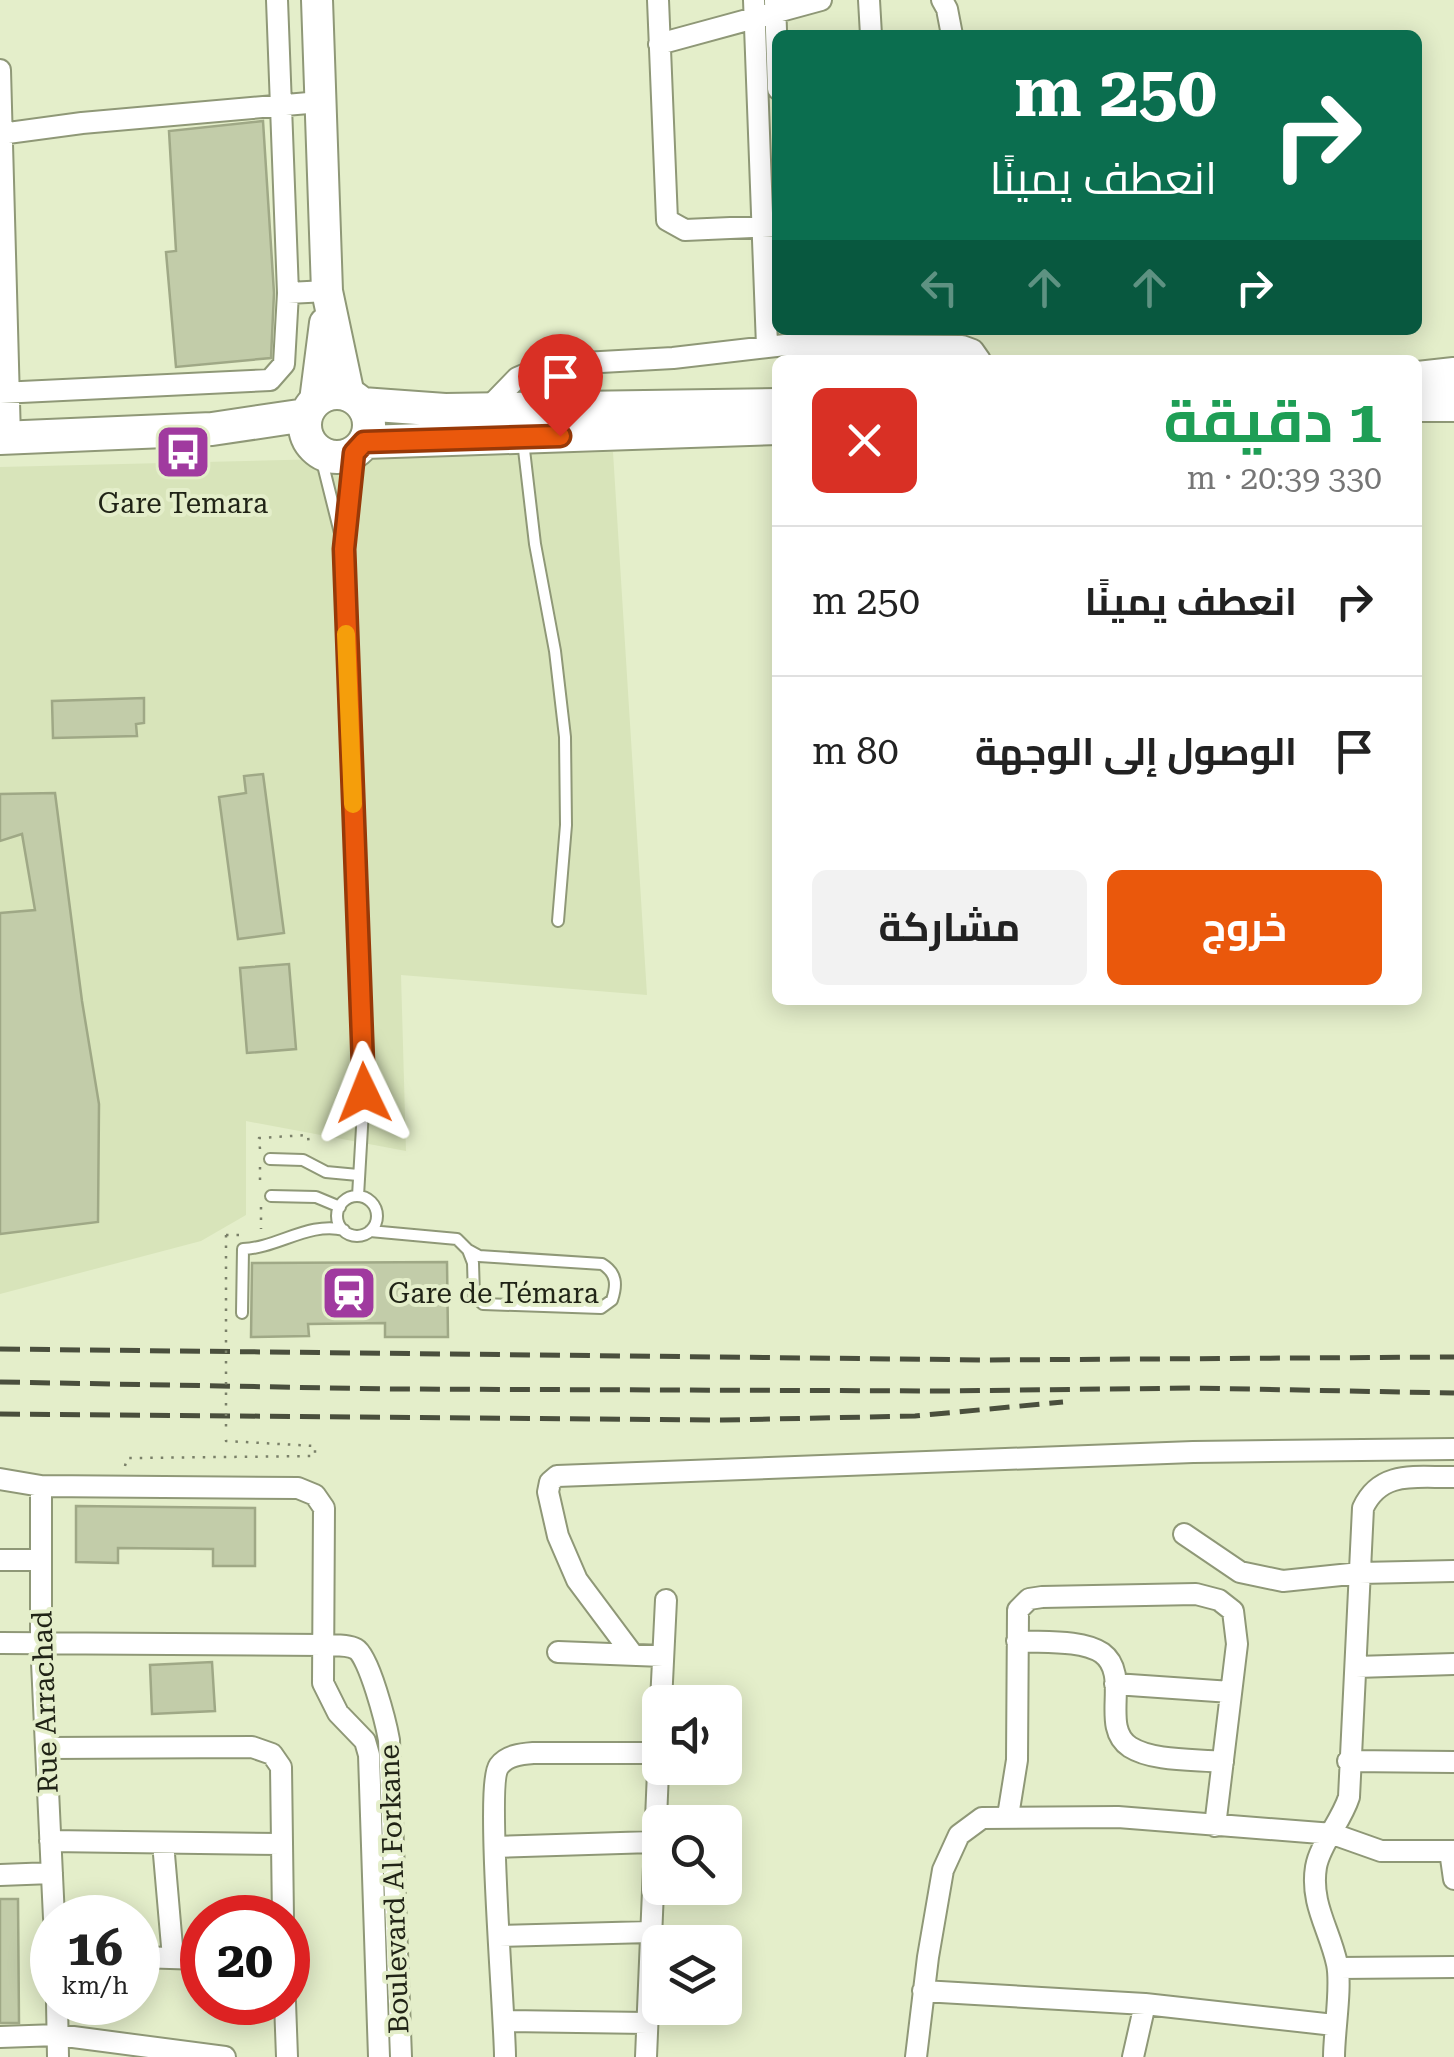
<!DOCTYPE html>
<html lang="ar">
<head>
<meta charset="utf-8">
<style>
  body { margin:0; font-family:"Roboto Serif",Cairo,serif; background:#f2f2f2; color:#222; direction:rtl; height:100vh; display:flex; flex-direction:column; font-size:38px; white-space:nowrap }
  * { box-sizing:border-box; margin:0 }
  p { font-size:32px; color:#767676 }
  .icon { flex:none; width:55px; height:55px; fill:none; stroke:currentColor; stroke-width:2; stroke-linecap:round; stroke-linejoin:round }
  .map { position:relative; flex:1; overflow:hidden; direction:ltr }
  .details { position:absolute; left:772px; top:355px; width:650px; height:650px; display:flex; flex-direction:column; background:#fff; border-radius:15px; box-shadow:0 5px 25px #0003; direction:rtl }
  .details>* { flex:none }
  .guide { position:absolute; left:772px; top:30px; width:650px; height:305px; border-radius:15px; box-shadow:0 5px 25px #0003; direction:rtl; background:#0b6e4f; color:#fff; overflow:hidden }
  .fabs { position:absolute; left:642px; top:1685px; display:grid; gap:20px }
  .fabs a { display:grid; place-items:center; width:100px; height:100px; border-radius:15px; background:#fff; box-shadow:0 5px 25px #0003; font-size:50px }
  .speed { position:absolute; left:30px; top:1895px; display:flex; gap:20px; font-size:50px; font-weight:700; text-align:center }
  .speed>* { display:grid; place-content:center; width:130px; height:130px; border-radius:50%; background:#fff; box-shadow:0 5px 25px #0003; line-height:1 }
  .speed small { font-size:25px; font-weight:400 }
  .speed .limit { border:15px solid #d22; background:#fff; color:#111 }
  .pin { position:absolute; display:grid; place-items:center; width:85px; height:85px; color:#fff; margin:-102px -42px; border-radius:50% 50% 50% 0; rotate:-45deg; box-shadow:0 0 10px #0007 }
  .pin .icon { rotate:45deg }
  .me { position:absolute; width:110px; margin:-55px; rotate:358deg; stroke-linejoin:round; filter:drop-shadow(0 0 8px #0008) }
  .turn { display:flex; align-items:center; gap:35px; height:210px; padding:0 40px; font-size:45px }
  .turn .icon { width:130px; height:130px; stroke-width:2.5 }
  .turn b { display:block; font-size:70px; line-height:85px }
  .lanes { display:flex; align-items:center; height:95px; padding:0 40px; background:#0003; justify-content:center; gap:50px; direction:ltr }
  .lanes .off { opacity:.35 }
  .round { display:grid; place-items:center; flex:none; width:105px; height:105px; border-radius:15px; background:#f2f2f2 }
  .head { display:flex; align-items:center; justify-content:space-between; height:170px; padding:0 40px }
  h1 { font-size:60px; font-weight:700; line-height:75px; color:#1e9e55 }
  .action { display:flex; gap:20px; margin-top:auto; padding:20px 40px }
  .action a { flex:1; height:115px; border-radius:15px; background:#ea580c; color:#fff; font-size:40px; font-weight:700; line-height:115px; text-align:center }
  .action a+a { background:#f2f2f2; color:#222 }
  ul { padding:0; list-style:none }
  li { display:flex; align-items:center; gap:30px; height:150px; padding:0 40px; border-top:2px solid #e0e0e0 }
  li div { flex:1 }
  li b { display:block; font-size:38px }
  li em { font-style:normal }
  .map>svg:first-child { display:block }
  .built { fill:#d8e4ba }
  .building { fill:#c2cca9; stroke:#9fa886; stroke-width:2.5 }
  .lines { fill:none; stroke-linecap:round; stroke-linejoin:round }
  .service-casing { stroke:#8f9877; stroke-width:14 }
  .minor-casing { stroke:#8f9877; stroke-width:24 }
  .secondary-casing { stroke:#8f9877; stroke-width:34 }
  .primary-casing { stroke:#8f9877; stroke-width:36 }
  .path { stroke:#7a8069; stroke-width:2.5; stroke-dasharray:2.5 8; stroke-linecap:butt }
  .service { stroke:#fff; stroke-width:10 }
  .minor { stroke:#fff; stroke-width:20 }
  .secondary { stroke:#fff; stroke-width:30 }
  .primary { stroke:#fff; stroke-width:32 }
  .rail { stroke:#4a4f3d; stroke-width:5; stroke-dasharray:20 10; stroke-linecap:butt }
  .path-bridge { stroke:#7a8069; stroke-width:2.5; stroke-dasharray:2.5 8; stroke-linecap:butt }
  .route-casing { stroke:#983908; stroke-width:25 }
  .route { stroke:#ea580c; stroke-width:18 }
  .slow { stroke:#f59e0b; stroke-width:18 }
  .labels { text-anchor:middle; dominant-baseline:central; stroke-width:8; stroke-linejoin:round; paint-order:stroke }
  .poi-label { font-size:28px; fill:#202316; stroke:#e4eeca }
  .street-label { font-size:28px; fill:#202316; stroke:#e4eeca }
</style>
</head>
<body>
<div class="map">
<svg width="1454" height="2057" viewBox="0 0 1454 2057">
  <rect width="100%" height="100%" fill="#e4eeca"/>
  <path class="built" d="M613,452L647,995L401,975L406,1151L246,1121V1215L201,1241L0,1294V467Z"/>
  <path class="building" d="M263,121L274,293L271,358L176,367L166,252L176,251L169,131Z
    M144,698V723L136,724L137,736L53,738L52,701Z
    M263,774L284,933L238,939L219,797L246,793L244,776Z
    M55,793L82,1001L99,1104L98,1222L0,1234V913L35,910L22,834L0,841V794Z
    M289,964L296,1049L247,1053L240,968Z
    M447,1262L448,1337H385V1323L308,1324L309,1336L251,1337L252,1263Z
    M76,1506L255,1508V1566H213V1549L118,1548V1563L76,1562Z
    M212,1662L215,1711L152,1714L150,1665Z
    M0,1899H18L19,2023H0Z"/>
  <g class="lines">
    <g class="service-casing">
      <path id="service" d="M523,441L535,544L555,651L565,737L566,825L558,921
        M320,453L344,549L354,453
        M344,549L364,1093L358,1196
        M270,1159L303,1160L326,1172L358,1175
        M271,1196L316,1197L340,1207
        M337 1216a20 20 0 1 1 40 0a20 20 0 1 1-40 0Z
        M370,1231L457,1239L468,1250L473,1263L474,1296L483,1304L601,1308L612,1300C617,1285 617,1273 602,1264L479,1256L468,1250
        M242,1313L243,1249C277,1248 310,1221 344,1230"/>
    </g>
    <g class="minor-casing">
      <path id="minor" d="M277,0L288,293
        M658,0L667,220L685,230L778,226
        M754,0L767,346
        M869,0L871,35
        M942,0L947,9L952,35
        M775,1L778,89
        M659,44L821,0
        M0,70L10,438
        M0,134L82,123L320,102
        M0,393L270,380L284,364L288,293L327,291
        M486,410L517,378L547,365L673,358L785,345L962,346L973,350L980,360
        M0,1479L41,1486L298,1488L315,1495L324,1508L323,1683L338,1713L365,1741L369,1755L379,2057
        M41,1486V1641L54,1918
        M1184,1534L1240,1572L1283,1581L1360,1573L1454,1571
        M0,1560H41
        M1017,1641C1041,1643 1081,1639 1102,1653C1132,1675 1099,1727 1130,1747C1154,1762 1196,1759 1223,1762
        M0,1643L323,1645C333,1646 347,1644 356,1649C369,1656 386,1723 389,1740L401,2057
        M558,1652L663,1656
        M633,1655L577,1580L558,1536L548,1492L550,1482L557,1476L1193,1452L1454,1449
        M1356,1667L1454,1664
        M1115,1684L1231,1692
        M661,1702L666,1600
        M48,1748L252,1747L272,1754L281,1767L283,1918
        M1348,1761L1454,1762
        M1008,1816L1017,1760L1018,1610L1029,1599L1042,1597L1196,1594L1219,1600L1233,1611L1237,1644L1215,1826
        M50,1841L281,1844
        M163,1843L173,1958
        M495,1847L653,1842
        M1450,1851L1454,1879
        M0,1875L52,1873
        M499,1936L650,1932
        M138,1957L202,1959
        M1339,1968L1454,1967
        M923,1991L1145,2004L1334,2025
        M57,2002L58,2057
        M285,2002L287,2057
        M505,2021L647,2023
        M0,2037L58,2035L225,2057
        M505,2057C505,2016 485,1785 499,1766C507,1755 522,1754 534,1753H659
        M646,2057L660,1724
        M916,2057L928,1957L943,1870L959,1835L982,1818L1118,1817L1333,1834L1381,1851H1454
        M1133,2057L1145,2004
        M1334,2057C1334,2031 1342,1987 1337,1964C1330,1930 1310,1904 1316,1867C1320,1844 1341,1822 1349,1797L1363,1508C1381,1469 1418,1478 1454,1477"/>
    </g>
    <g class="secondary-casing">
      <path id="secondary" d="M317,0L327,291L349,395
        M315,401L325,323"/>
    </g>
    <g class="primary-casing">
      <path id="primary" d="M1418,378L1454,374
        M305 425a32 32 0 1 1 64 0a32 32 0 1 1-64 0Z
        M362,404L445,410L778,405
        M1418,405H1454
        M0,438L212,429L306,415
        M365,442L778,428"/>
    </g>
    <path class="path" d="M260,1149L259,1138L308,1135L309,1147
      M260,1167V1184
      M261,1207V1229
      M226,1235H239
      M125,1466L127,1458H134L315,1456V1446L226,1441V1433"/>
    <use href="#service" class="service"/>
    <use href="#minor" class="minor"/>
    <use href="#secondary" class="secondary"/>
    <use href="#primary" class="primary"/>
    <path class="rail" d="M0,1349L988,1360L1454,1357
      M0,1382L390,1389L944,1391L1192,1388L1454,1393
      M0,1414L722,1420L915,1416L1063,1402"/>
    <path class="path-bridge" d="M226,1235V1433"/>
  </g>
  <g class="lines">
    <g class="route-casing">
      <path id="route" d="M364,1093L344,549L354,453L364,442L560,436"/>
    </g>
    <use href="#route" class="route"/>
    <path class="slow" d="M346,634L353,804"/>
  </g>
  <defs>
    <g id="bus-square" transform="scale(2.875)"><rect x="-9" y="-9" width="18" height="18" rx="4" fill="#a03a9f" stroke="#e4eeca"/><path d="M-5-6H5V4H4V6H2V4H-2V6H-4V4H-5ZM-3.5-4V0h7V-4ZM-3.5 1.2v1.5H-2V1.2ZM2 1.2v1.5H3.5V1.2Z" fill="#fff"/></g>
    <g id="station-square" transform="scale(2.875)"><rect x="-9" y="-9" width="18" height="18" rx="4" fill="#a03a9f" stroke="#e4eeca"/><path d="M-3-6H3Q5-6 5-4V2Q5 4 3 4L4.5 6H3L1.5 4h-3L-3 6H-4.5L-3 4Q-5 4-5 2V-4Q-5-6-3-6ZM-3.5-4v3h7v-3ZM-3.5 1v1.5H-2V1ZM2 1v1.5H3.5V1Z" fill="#fff"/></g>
  </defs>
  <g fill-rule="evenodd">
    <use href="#bus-square" x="183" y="452"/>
    <use href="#station-square" x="349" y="1293"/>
  </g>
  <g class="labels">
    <g class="poi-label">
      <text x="183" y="503">Gare Temara</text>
      <text x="388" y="1293" text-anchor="start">Gare de Témara</text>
    </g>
    <g class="street-label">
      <text transform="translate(45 1702) rotate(-92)">Rue Arrachad</text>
      <text transform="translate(394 1889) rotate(-92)">Boulevard Al Forkane</text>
    </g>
  </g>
</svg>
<div class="fabs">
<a><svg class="icon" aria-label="sound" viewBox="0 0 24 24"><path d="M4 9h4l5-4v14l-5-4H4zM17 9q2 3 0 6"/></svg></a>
<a><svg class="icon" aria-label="search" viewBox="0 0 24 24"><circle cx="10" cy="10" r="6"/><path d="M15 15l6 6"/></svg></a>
<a><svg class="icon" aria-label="layers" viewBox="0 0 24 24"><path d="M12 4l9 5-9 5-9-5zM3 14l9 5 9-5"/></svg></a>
</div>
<div class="speed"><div>16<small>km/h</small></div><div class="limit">20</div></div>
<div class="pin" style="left:560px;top:436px;background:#d93025"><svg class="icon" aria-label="arrive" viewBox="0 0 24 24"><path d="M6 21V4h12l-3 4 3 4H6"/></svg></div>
<svg class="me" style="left:364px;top:1093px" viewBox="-20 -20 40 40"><path d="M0-17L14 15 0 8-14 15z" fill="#ea580c" stroke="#fff" stroke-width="4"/></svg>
<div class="guide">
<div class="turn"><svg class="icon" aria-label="right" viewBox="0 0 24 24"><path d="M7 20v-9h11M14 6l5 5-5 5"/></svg><div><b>250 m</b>انعطف يمينًا</div></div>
<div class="lanes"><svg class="icon off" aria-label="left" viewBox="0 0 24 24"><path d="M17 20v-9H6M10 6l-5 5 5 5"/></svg><svg class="icon off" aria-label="ahead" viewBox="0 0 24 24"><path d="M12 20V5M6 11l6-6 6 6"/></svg><svg class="icon off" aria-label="ahead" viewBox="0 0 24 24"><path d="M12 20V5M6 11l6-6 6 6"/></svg><svg class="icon" aria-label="right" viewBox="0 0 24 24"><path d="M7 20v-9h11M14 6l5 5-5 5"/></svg></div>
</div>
<section class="details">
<div class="head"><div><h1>1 دقيقة</h1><p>330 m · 20:39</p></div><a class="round" style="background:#d93025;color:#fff"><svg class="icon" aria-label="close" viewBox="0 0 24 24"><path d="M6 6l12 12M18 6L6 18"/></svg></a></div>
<ul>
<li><svg class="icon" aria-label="right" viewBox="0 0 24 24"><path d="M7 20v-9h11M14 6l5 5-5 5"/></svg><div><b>انعطف يمينًا</b></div><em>250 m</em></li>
<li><svg class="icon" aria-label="arrive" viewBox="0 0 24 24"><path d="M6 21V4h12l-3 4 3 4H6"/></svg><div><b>الوصول إلى الوجهة</b></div><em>80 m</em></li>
</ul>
<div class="action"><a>خروج</a><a>مشاركة</a></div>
</section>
</div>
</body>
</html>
